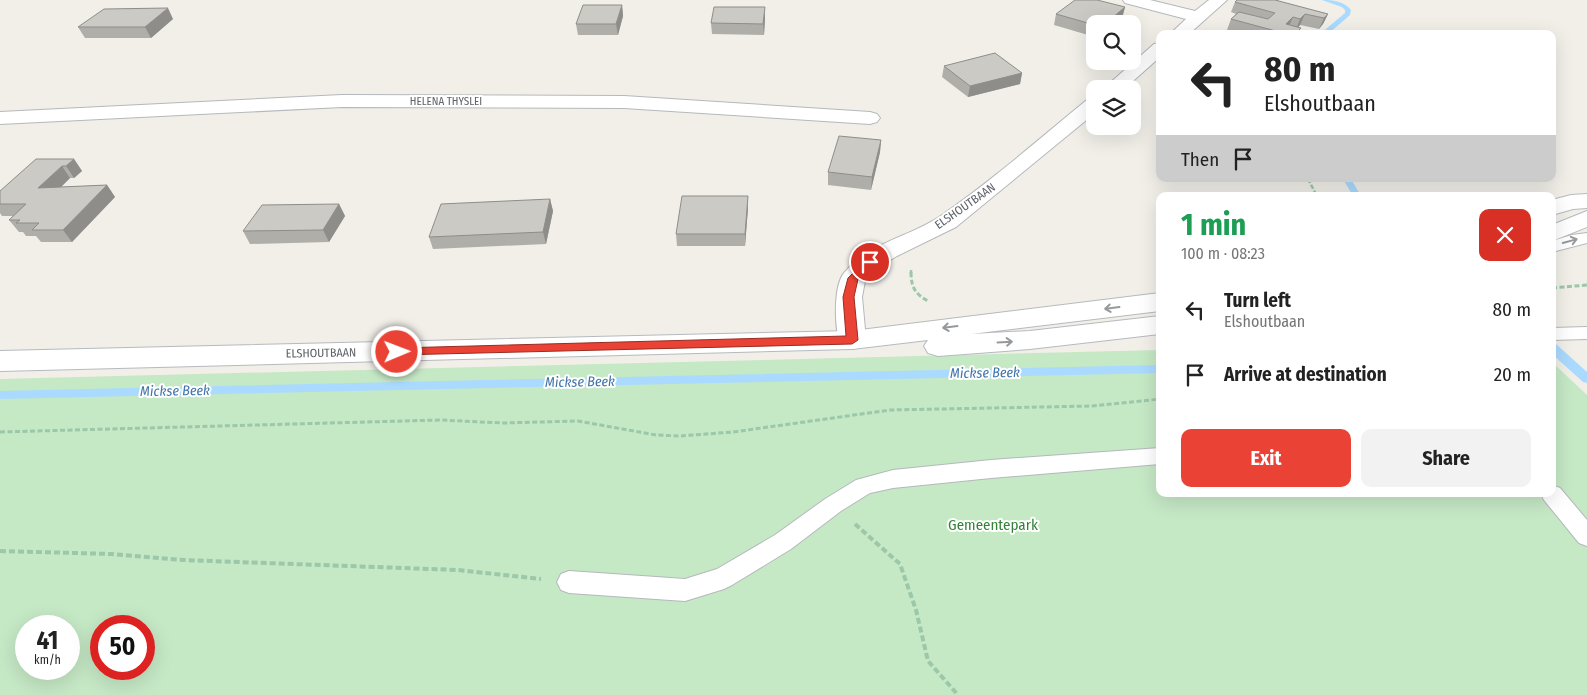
<!DOCTYPE html>
<html lang="en">
<head>
<meta charset="utf-8">
<style>
  body { margin:0; font-family:"Fira Sans Condensed",sans-serif; background:#f2f2f2; color:#222; height:100vh; display:flex; flex-direction:column; font-size:19px; white-space:nowrap }
  * { box-sizing:border-box; margin:0 }
  p { font-size:16px; color:#767676 }
  .icon { flex:none; width:28px; height:28px; fill:none; stroke:currentColor; stroke-width:2; stroke-linecap:round; stroke-linejoin:round }
  .map { position:relative; flex:1; overflow:hidden }
  .details { position:absolute; left:1156px; top:192px; width:400px; height:305px; display:flex; flex-direction:column; background:#fff; border-radius:10px; box-shadow:0 5px 20px #0002 }
  .details>* { flex:none }
  .hud { position:absolute; left:1156px; top:30px; width:400px; height:152px; border-radius:10px; box-shadow:0 5px 20px #0002; background:#fff; color:#222; overflow:hidden }
  .fabs { position:absolute; left:1086px; top:15px; display:grid; gap:10px }
  .fabs a { display:grid; place-items:center; width:55px; height:55px; border-radius:10px; background:#fff; box-shadow:0 5px 20px #0002; font-size:25px }
  .speed { position:absolute; left:15px; top:615px; display:flex; gap:10px; font-size:25px; font-weight:700; text-align:center }
  .speed>* { display:grid; place-content:center; width:65px; height:65px; border-radius:50%; background:#fff; box-shadow:0 5px 20px #0002; line-height:1 }
  .speed small { font-size:12px; font-weight:400 }
  .speed .limit { border:8px solid #d22; background:#fff; color:#111 }
  .pin { position:absolute; display:grid; place-items:center; width:42px; height:42px; color:#fff; margin:-21px; border:2px solid #fff; border-radius:50%; box-shadow:0 1px 5px #0007 }
  .me { position:absolute; width:55px; margin:-28px; rotate:89deg; stroke-linejoin:round; filter:drop-shadow(0 0 4px #0008) }
  .turn { display:flex; align-items:center; gap:18px; height:105px; padding:0 25px; font-size:22px }
  .turn .icon { width:65px; height:65px; stroke-width:2.5 }
  .turn b { display:block; font-size:35px; line-height:42px }
  .then { display:flex; align-items:center; height:48px; padding:0 25px; background:#0003; gap:10px; font-size:19px }
  .round { display:grid; place-items:center; flex:none; width:52px; height:52px; border-radius:10px; background:#f2f2f2 }
  .summary { display:flex; align-items:center; justify-content:space-between; height:85px; padding:0 25px }
  h1 { font-size:30px; font-weight:700; line-height:38px; color:#1e9e55 }
  .cta { display:flex; gap:10px; margin-top:auto; padding:10px 25px }
  .cta a { flex:1; height:58px; border-radius:10px; background:#ea4335; color:#fff; font-size:20px; font-weight:700; line-height:58px; text-align:center }
  .cta a+a { background:#f2f2f2; color:#222 }
  ul { padding:0; list-style:none }
  li { display:flex; align-items:center; gap:15px; height:65px; padding:0 25px }
  li div { flex:1 }
  li b { display:block; font-size:19px }
  li em { font-style:normal }
  .map>svg:first-child { display:block }
  .green { fill:#c5e8c5; fill-rule:evenodd }
  .lines { fill:none; stroke-linecap:round; stroke-linejoin:round }
  .stream { fill:#aadaff; fill-rule:evenodd }
  .service-casing { stroke:#b5b8bc; stroke-width:2 }
  .minor-casing { stroke:#b5b8bc; stroke-width:2 }
  .secondary-casing { stroke:#b6babf; stroke-width:2 }
  .path-far2 { stroke:#9cc7a9; stroke-width:2.5; stroke-dasharray:4.5 2; stroke-linecap:butt }
  .path-far1 { stroke:#9cc7a9; stroke-width:3; stroke-dasharray:5 2.5; stroke-linecap:butt }
  .path { stroke:#9cc7a9; stroke-width:4; stroke-dasharray:6 3; stroke-linecap:butt }
  .service { fill:#fff; fill-rule:evenodd }
  .minor { fill:#fff; fill-rule:evenodd }
  .secondary { fill:#fff; fill-rule:evenodd }
  .wall { fill:#afaea9 }
  .shaded-wall { fill:#8f8d8a }
  .building { fill:#cccac5; stroke:#8f8d8a }
  .oneway { stroke:#979a9d }
  .route { fill:#ea4335; stroke:#982c22 }
  .labels { text-anchor:middle; dominant-baseline:central; stroke-width:4; stroke-linejoin:round; paint-order:stroke }
  .far-street-label { font-size:11px; fill:#5f6368; stroke:#fff }
  .street-label { font-size:12px; fill:#5f6368; stroke:#fff }
  .water-label { font-size:14px; font-style:italic; fill:#4174aa; stroke:#fff }
  .near-park-label { font-size:15px; fill:#348238; stroke:#fff }
</style>
</head>
<body>
<div class="map">
<svg width="1587" height="695" viewBox="0 0 1587 695">
  <rect width="100%" height="100%" fill="#f1efe8"/>
  <path class="green" d="M1160,350V494H1552L1553,363L1587,395V695H0V379ZM26,626H69V669H26ZM101,626H144V669H101Z"/>
  <g class="lines">
    <path class="stream" d="M1322,0C1333,0 1344,1 1351,10L1350,15L1328,34H1320L1345,13V10L1342,7Z
      M1343,179H1351L1361,196H1353Z
      M1552,343L1556,344L1587,372V383L1583,382L1552,354Z
      M1160,365V373L0,399V391Z"/>
    <g class="service-casing">
      <path id="service" d="M1587,233V243L1552,252V241L1572,235Z
        M1587,327V339L1552,340V328Z
        M1160,448V464L991,478L893,488L870,493L841,511L791,549L732,585L724,589L685,601L569,593L561,590L557,582L561,574L569,571L685,579L717,569L775,535L825,499L856,480L893,470L991,460Z
        M1552,485L1560,488L1587,520V546L1579,543L1544,500L1541,494H1552Z"/>
    </g>
    <g class="minor-casing">
      <path id="minor" d="M1123,0H1150L1195,11L1209,0H1227L1189,34H1170L1186,19L1125,3Z
        M1160,43V57L1124,89H1103L1154,44Z
        M342,95L624,96L870,112L877,114L880,118L877,122L870,124L624,108L342,107L0,124V112Z
        M1095,97V113L956,227L897,256L879,267L865,281L862,297L866,340L862,347L852,349L842,347C834,333 833,286 844,273C869,242 911,237 942,215C993,180 1040,138 1088,99Z"/>
    </g>
    <g class="secondary-casing">
      <path id="secondary" d="M1587,194V208L1573,209L1552,215V200L1571,195Z
        M1587,211V227L1552,241V225Z
        M1160,293V311L971,334L1030,331L1160,316V334L1030,349L938,356L928,353L924,346L928,340L852,349L0,371V351L852,331Z"/>
    </g>
    <path class="path-far2" d="M1308,179L1317,196
      M911,270V273"/>
    <path class="path-far1" d="M911,272C911,287 915,294 928,301
      M1552,288L1587,285
      M0,432L440,420L503,423L578,421L656,435L680,436L733,432L890,410L1092,406L1160,399"/>
    <path class="path" d="M855,524L900,564L916,610L928,661L958,695
      M0,551L112,554L183,560L458,570L541,579"/>
    <use href="#service" class="service"/>
    <use href="#minor" class="minor"/>
    <use href="#secondary" class="secondary"/>
  </g>
  <path class="wall" d="M1237,0H1279L1278,1L1328,14L1323,24L1319,29L1300,25L1298,27L1299,34H1242L1227,30L1231,19L1236,14L1231,12L1235,2Z
    M622,5L623,16L618,35H578L576,24Z
    M1125,7L1122,18L1095,24V37L1054,25L1056,14Z
    M765,18L764,35L712,34L711,23Z
    M173,19L151,38H85L78,27Z
    M944,66L1022,73L1020,84L968,97L942,77Z
    M881,140L880,152L871,190L828,185V172Z
    M74,159L82,171L74,178H70L61,187L107,185L115,197L72,242H41L36,236H26L23,232H19L9,220L13,216H2L0,213V191Z
    M748,196V208L745,246H677L676,234Z
    M550,199L553,211L546,244L433,249L429,237Z
    M339,204L345,216L329,242L250,244L243,231Z"/>
  <path class="shaded-wall" d="M622,5L623,16L618,35L616,24Z
    M765,7V18L764,35L763,24Z
    M1125,7L1122,18L1115,24H1105Z
    M168,8L173,19L151,38L145,27Z
    M1305,14L1300,25L1296,30L1300,19Z
    M1328,14L1323,24L1319,29L1324,18Z
    M1293,17L1288,28L1286,24Z
    M1022,73L1020,84L968,97L970,86Z
    M881,140L880,152L871,190L872,177Z
    M74,159L82,171L74,178L66,166Z
    M62,166L70,178L47,201L38,188Z
    M107,185L115,197L72,242L63,230Z
    M748,196V208L745,246V234Z
    M550,199L553,211L546,244L543,232Z
    M339,204L345,216L329,242L323,230Z"/>
  <path class="building" d="M1075,0H1097L1125,7L1105,24H1095V25L1056,14Z
    M1237,0H1275L1328,14L1324,18L1305,14L1300,19L1293,17L1286,24L1301,28L1295,34H1287L1231,19L1239,12L1268,19L1275,13L1235,2Z
    M583,5H622L616,24H576Z
    M714,7H765L763,24L711,23Z
    M168,8L145,27H78L104,9Z
    M995,53L1022,73L970,86L944,66Z
    M839,136L881,140L872,177L828,172Z
    M36,159H74L66,166H62L38,188L107,185L63,230H32L39,223H16L20,220H9L26,204H0V191Z
    M682,196H748L745,234H676Z
    M550,199L543,232L429,237L441,204Z
    M339,204L323,230L243,231L262,205Z"/>
  <defs><path id="oneway-shaft" d="M-6 0H5M1.5-3L5.5 0L1.5 3" fill="none" stroke-width="1.6" stroke-linecap="round" stroke-linejoin="round" transform="scale(1.25)"/></defs>
  <g class="oneway">
    <use href="#oneway-shaft" transform="translate(1570 241) rotate(-15)"/>
    <use href="#oneway-shaft" transform="translate(1112 308) rotate(173)"/>
    <use href="#oneway-shaft" transform="translate(950 327) rotate(173)"/>
    <use href="#oneway-shaft" transform="translate(1005 342) rotate(-3)"/>
  </g>
  <path class="route" d="M870,259L875,262L858,279L854,297L858,340L852,344L397,355L391,352L397,348L846,336L843,297L848,278L866,260Z"/>
  <g class="labels">
    <g class="far-street-label">
      <text x="446" y="101">HELENA THYSLEI</text>
    </g>
    <g class="street-label">
      <text transform="translate(965 206) rotate(-35)">ELSHOUTBAAN</text>
      <text transform="translate(321 353) rotate(-1)">ELSHOUTBAAN</text>
    </g>
    <g class="water-label">
      <text transform="translate(985 373) rotate(-1)">Mickse Beek</text>
      <text transform="translate(580 382) rotate(-1)">Mickse Beek</text>
      <text transform="translate(175 391) rotate(-1)">Mickse Beek</text>
    </g>
    <g class="near-park-label">
      <text x="993" y="525">Gemeentepark</text>
    </g>
  </g>
</svg>
<div class="fabs">
<a><svg class="icon" aria-label="search" viewBox="0 0 24 24"><circle cx="10" cy="10" r="6"/><path d="M15 15l6 6"/></svg></a>
<a><svg class="icon" aria-label="layers" viewBox="0 0 24 24"><path d="M12 4l9 5-9 5-9-5zM3 14l9 5 9-5"/></svg></a>
</div>
<div class="speed"><div>41<small>km/h</small></div><div class="limit">50</div></div>
<div class="pin" style="left:870px;top:262px;background:#d93025"><svg class="icon" aria-label="arrive" viewBox="0 0 24 24"><path d="M6 21V4h12l-3 4 3 4H6"/></svg></div>
<svg class="me" style="left:397px;top:352px" viewBox="-20 -20 40 40"><circle r="17" fill="#ea4335" stroke="#fff" stroke-width="3"/><path d="M0-11L8 9 0 5-8 9z" fill="#fff"/></svg>
<div class="hud">
<div class="turn"><svg class="icon" aria-label="left" viewBox="0 0 24 24"><path d="M17 20v-9H6M10 6l-5 5 5 5"/></svg><div><b>80 m</b>Elshoutbaan</div></div>
<div class="then">Then<svg class="icon" aria-label="arrive" viewBox="0 0 24 24"><path d="M6 21V4h12l-3 4 3 4H6"/></svg></div>
</div>
<section class="details">
<div class="summary"><div><h1>1 min</h1><p>100 m · 08:23</p></div><a class="round" style="background:#d93025;color:#fff"><svg class="icon" aria-label="close" viewBox="0 0 24 24"><path d="M6 6l12 12M18 6L6 18"/></svg></a></div>
<ul>
<li><svg class="icon" aria-label="left" viewBox="0 0 24 24"><path d="M17 20v-9H6M10 6l-5 5 5 5"/></svg><div><b>Turn left</b><p>Elshoutbaan</p></div><em>80 m</em></li>
<li><svg class="icon" aria-label="arrive" viewBox="0 0 24 24"><path d="M6 21V4h12l-3 4 3 4H6"/></svg><div><b>Arrive at destination</b></div><em>20 m</em></li>
</ul>
<div class="cta"><a>Exit</a><a>Share</a></div>
</section>
</div>
</body>
</html>
